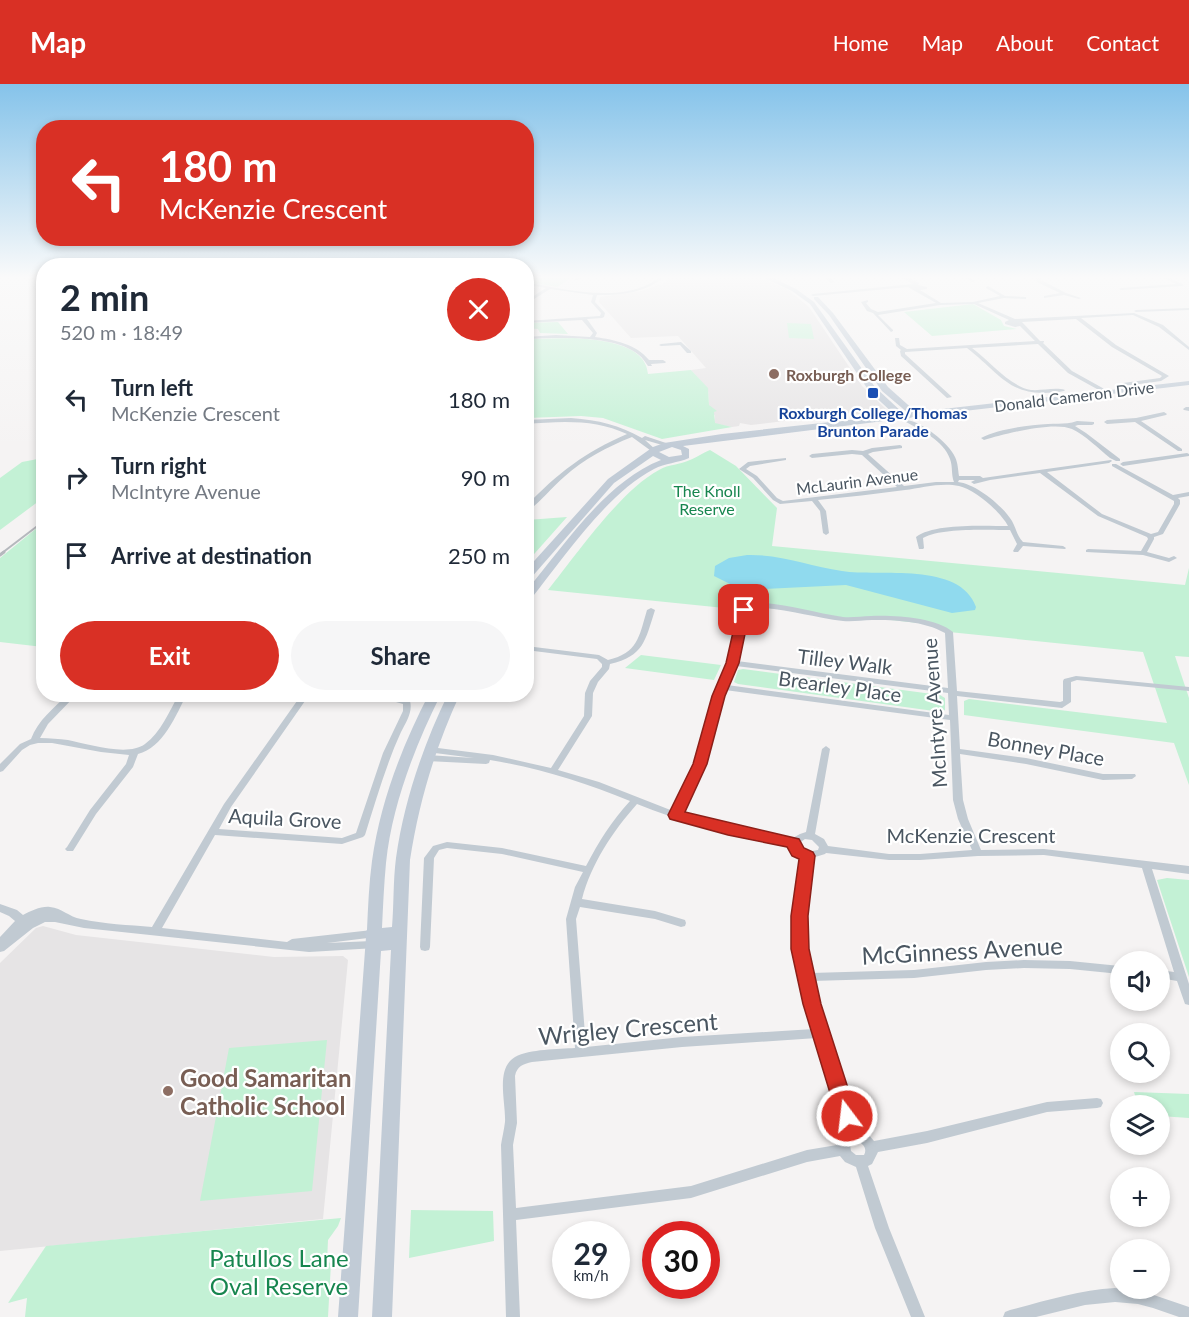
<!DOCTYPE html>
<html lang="en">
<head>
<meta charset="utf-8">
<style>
  body { margin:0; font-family:Lato,sans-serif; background:#f6f6f7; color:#1f2937; height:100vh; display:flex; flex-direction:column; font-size:22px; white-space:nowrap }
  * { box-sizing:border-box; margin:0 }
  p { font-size:20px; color:#747a83 }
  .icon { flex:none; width:33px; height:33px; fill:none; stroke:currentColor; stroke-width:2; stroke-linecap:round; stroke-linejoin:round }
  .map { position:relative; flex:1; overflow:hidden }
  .sheet { position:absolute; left:36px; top:174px; width:498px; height:444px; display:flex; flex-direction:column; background:#fff; border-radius:24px; box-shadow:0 3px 9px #0003 }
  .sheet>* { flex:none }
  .hud { position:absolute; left:36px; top:36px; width:498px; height:126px; border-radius:24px; box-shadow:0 3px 9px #0003; background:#d93025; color:#fff; overflow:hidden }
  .fabs { position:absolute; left:1110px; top:867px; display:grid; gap:12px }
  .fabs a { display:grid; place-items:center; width:60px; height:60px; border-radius:50%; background:#fff; box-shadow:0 3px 9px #0003; font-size:30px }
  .speed { position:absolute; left:552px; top:1137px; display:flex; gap:12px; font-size:30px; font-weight:700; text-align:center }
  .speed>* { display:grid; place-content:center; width:78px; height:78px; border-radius:50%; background:#fff; box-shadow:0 3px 9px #0003; line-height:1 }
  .speed small { font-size:15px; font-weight:400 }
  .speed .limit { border:9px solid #d22; background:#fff; color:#111 }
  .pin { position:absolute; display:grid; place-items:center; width:51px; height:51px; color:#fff; margin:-26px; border-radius:12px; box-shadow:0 3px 9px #0006 }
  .me { position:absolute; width:66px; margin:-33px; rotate:345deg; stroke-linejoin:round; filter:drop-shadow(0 0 4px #0008) }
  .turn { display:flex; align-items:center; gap:21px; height:126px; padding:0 24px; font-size:27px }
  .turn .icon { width:78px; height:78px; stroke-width:2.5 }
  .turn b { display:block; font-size:42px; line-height:51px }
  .round { display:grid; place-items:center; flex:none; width:63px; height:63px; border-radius:32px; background:#f6f6f7 }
  .headline { display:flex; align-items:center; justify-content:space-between; height:102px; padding:0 24px }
  h1 { font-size:36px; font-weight:700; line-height:45px }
  .cta { display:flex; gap:12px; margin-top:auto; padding:12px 24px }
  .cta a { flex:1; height:69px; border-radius:36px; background:#d93025; color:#fff; font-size:24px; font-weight:700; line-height:69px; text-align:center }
  .cta a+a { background:#f6f6f7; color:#1f2937 }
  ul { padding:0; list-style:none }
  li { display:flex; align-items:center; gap:18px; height:78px; padding:0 24px }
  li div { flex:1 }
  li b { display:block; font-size:22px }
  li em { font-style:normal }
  header { display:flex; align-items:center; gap:36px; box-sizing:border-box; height:84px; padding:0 30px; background:#d93025; color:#fff }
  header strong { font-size:28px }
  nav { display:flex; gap:33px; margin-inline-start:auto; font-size:21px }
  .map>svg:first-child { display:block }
  .education { fill:#e6e4e5 }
  .green { fill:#c3f1d5 }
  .water { fill:#90daee }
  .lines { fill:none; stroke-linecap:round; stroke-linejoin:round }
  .street { fill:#c1cad2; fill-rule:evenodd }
  .secondary { fill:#c1cbd6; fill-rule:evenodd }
  .rail-far1 { stroke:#b5b8bd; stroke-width:2 }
  .rail { stroke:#b5b8bd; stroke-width:3 }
  .route { fill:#d93025; stroke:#8d1f18; stroke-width:1.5 }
  .education-dot { fill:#8d6e63; stroke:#fff; stroke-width:2 }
  .transit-dot { fill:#1a4fb4; stroke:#fff; stroke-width:2 }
  .labels { text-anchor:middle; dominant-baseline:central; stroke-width:4.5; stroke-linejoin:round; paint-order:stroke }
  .far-education-label { font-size:16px; font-weight:bold; fill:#785e54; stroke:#fff; text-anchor:start }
  .far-street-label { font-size:16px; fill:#4a5661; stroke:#fff }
  .far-transit-label { font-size:16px; font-weight:bold; fill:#164399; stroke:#fff }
  .far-park-label { font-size:16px; fill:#17864f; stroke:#fff }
  .street-label { font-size:20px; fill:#4a5661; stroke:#fff }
  .near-street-label { font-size:24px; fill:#4a5661; stroke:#fff }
  .near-education-label { font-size:24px; font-weight:bold; fill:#785e54; stroke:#fff; text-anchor:start }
  .near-park-label { font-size:24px; fill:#17864f; stroke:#fff }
</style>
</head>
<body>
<header>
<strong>Map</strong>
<nav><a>Home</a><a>Map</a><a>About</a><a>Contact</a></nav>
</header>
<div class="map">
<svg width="1189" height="1233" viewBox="0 0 1189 1233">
  <rect width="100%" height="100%" fill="#f5f3f3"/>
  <path class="education" d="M672,192L696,193L694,195L697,196L756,192L787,205L809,223L862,302L886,325L883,330L867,332L850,329L751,341L740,339L739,342L732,343L714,340L715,332L709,321L708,305L691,286L706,284L678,252L631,254L599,218L600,213L641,207L664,199Z
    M43,842L76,851L274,873L343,872L348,876L323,1135L0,1167V879L36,844Z"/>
  <path class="green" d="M526,192H574L557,203L527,198Z
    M973,220L1001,236L1004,242L1017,245L932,252L904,228Z
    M558,238L568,250L540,249L538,245L527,244V239Z
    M787,239L811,240L814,255L789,254Z
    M575,254C599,256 646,259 648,290L691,286L708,304L709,321L717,327L714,328L715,339L732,343L662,355L603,334L581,332L527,334V255Z
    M710,366L736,382L777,424L772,462L1185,501L1189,484V573L1175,572L1189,614V701L1174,659L964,631V617L969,615L1167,639L1143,568L949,548L936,541L873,534L853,536L756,522L744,526L548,506C576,471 621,406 659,386C669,380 680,381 690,376C698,373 702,369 710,366Z
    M43,374V414L0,446V394L22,378Z
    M567,433L527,478V436Z
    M43,439V563L0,558V474Z
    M641,571L721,581L714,596L625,584Z
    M743,585L940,611L945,614V626L941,628L738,600L734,598L738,586Z
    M1167,794L1189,796V893L1157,796Z
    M327,956L312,1107L200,1117L229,964Z
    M1134,1008L1189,1010V1034L1160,1032V1022L1138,1021Z
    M411,1126L493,1127L494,1157L409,1174Z
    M341,1134L338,1142L328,1156L327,1178L331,1179L328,1233H25L27,1214L8,1219L46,1162Z"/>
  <path class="water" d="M747,471C779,470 810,482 842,487C879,493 960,477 976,523L975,526L952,529L846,501L764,505L730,500L714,492L715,482L729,474Z"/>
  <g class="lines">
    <path class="street" d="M577,192H582L578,196H574Z
      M661,192H666C644,209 624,211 597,211L595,218L605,229L604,233L602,234L587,235L597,249L595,253C615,256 636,260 649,276H663L666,278L665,279L651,280L652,282H648C645,278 643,274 639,271C614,250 557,254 526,255V253L556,251L590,253L593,249L582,236L526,239V237L600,232L601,229L591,218L593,211L550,205L526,220V217L546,204L526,200V198C562,205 614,218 649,200C653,198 657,195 661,192Z
      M822,192H827L835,198L831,199Z
      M899,192H905L919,199L918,201L927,203V205L920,206L941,219L973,218L1000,212L986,204V203L988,202L1005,212L1026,213V215H1024L1004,214L978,219L1015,235L1134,229L1163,241L1189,263V266L1159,243L1133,231L1081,234L1116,261L1169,292L1161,297L1125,302L1122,300L1123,299L1160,294L1162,292L1112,263L1076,235L1022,238L1040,257H1044V258L1043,259L1072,287L1108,307V309L1106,310L1068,289L1038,260L972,264C990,277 1009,302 1031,306C1042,307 1055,303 1065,306L1064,307C1011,316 1004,293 967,264L905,268V270L952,313L947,314L901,272L900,267L901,266L896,262L895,254H899L900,261L907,265L1035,257L1020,242L1015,243L1005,240V238L1009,236L974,220L940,221L878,231L893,246V247L891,248L873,229L867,227L861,218L868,216V218L866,219L871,225L878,228L936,219L908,203L813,212L811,211L813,210L913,200Z
      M962,192H968L976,197L972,198Z
      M1028,192H1061L1040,193L1041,196L1066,209L1081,214L1079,215L1064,211L1044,214V212L1060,209L1037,198L1036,193Z
      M1160,192H1166L1184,201L1182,202L1121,206L1119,205L1121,204L1176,200Z
      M1189,224V226L1136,228L1134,227L1136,226Z
      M681,258L691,267V269H687L680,261L661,262L659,261L661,260Z
      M1186,323H1189V327L1184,326L1183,325Z
      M1164,328L1167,330L1166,331L1141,337L1182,365V367H1178L1135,338L1107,340L1104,338L1107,336L1136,334Z
      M571,334C599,336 619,341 642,354L645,352L672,361L669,363L645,356L656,366L657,367L654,369L632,353C607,363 584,375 564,393C551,404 540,419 526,428V422C558,389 585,368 627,350C596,335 561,337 526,340V336Z
      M906,336C921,337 949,359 955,373C958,379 958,386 959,392H980L983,394L1111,376L1112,377L1109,379L1047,388L1102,430L1151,450L1158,448L1174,420V417L1112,382V380H1116L1173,411L1189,408V412L1178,414L1180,416V420L1163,450L1154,453V455L1147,468L1169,474L1174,472L1177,474L1169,478L1143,471L1086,468V466L1088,465L1141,467L1148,455L1147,453L1098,432L1040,389L990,396L974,400L971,398L975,396H959L958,398C976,400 1003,422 1012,437C1016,444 1017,452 1023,458L1063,462L1066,464L1065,465L1023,462L1018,468H1014L1013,467L1017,460L1010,446H1004C982,446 942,444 923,454L924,464L923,465H919L916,453C934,439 985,442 1008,442C1001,428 974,405 959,402C942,398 921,404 905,406C876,410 847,413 818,416L826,427L829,449L826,451L823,449L820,427L812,417L780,420L773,416L753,394L739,385L748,378L786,374V376L750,382L746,385L757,392L777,414L783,417L897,403L862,371L852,370L812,374L809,372L812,370L852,366L863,367L872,364L900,361L902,362V364L873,368L868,370L904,402L936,398H954C951,391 953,383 950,375C944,357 921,346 906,338Z
      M1077,337L1094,338V340L1092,341H1078L1075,342L1086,349L1120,375V377H1116L1110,374C1098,364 1086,352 1072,345C1053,337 1005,350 984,356L981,354C998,345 1028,341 1048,340C1059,339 1067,341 1077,337Z
      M1187,369L1189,370V372L1123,382L1120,380L1123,378Z
      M764,519C791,521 816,529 843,533C852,534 862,532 871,532C894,531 935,533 953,548L957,607L1060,618L1063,617V597L1064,595L1076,592L1189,603V607L1077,596L1071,598V618L1062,624L957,612L960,665L1026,674L1103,690H1135L1136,692L1132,695L1103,696L1026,680L960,670L963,716L968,735L981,766L1044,765L1189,782V790L1152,785L1189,900V921L1185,920L1177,897L1160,894V886L1174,888L1142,784L1044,771L978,772L920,776H889L826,769L825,770L812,774L805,832V865L811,889L914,886L986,878L1024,876L1070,877L1120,882V890L1070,885L1024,884L986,886L914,894L812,897L818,920L858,1046L868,1050L874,1057L927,1047L1047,1018L1097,1014L1101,1015L1103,1019L1101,1023L1097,1024L1047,1028L927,1059L878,1068L872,1080L868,1082L889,1144L925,1233H911L875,1144L856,1083L845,1078L840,1072L807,1078L691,1114L516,1136L520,1233H506L501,1061C502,1054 504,1046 505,1038C506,1018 495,985 515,973C530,965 558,965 575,964L566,835L575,803L583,788L502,770L447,764L439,766L434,774L430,863L429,866L425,867L421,866L420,863L424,774L433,762L447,758L502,764L586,782C599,757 611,738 630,717C584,698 538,684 490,676L489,679L486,680L427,677L423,674L427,671L474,674L427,668L426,666L430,663L493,671L551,684L584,632L585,609L590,597L602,583V580L597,575L526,566V562L599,571L608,576C638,569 639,553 647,526L651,524L655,526C645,557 644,572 610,580L609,585L598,598L593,609L592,632L558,686L599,698L673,727L696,680L714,612L729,579L740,526L750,521ZM764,524C791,526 817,534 843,537C853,538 862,536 872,536C895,536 924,537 945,549L948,604L737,577L747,527L754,525ZM736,582L948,609L949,631L727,601ZM725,606L950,636L953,716L958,735L972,766L920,770H889L828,762L824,755L815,750L830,665L826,662L822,665L806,748L800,750L791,755L720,740L682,729L704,680L722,612ZM637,720C686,740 738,751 790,762L795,770L802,774L795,832V865L800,891V893L814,945L682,953L586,963L576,835L580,823L655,835L681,843L685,842L686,839L685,836L655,827L582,815C591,780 613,747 637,720ZM805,755L812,756L819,763L818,766C808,768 804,770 798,760ZM817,954L846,1049L840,1053L837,1061L807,1066L691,1102L516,1124L513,1061L517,1039L515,992C517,982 523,980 532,978L682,963ZM855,1057C862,1058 868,1064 864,1071H856L851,1067L850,1060Z
      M68,610H77L48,640L40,654C50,654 59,655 68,656C88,660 128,673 145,660C161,648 169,628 179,610H187C176,631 163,664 138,670L133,683L96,730L73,767H67L65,765L67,763L90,726L126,680L129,671L101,668L52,659H38L30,661L22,666L3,687L0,688V680L20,660L31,655C38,636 54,624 68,610Z
      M295,610C333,610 373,607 410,617C413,628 406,638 401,648C386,681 376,716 365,751L363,753L342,760L215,751L162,844L287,858L292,855L372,846L376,847L377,850L376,853L327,859L372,857L376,858L377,861L376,864L309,868L84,844L55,838H45L33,844L4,867L0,868V853L15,837L9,832L0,828V820L17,826L23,831C31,827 41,822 50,823C62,824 69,833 81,835C104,840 129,841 152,843L224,720L297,617ZM320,613L396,618L403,620V627L383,669L356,749L342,754L219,745L231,723L305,617L304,615Z
      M1115,1204L1145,1208L1189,1223V1233H1179L1153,1224L1138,1220L1115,1218L1085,1221L1036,1233H1003L1005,1228L1010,1226C1045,1217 1079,1206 1115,1204Z"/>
    <path class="secondary" d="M760,192H769L796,205L814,218L875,303L904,330L908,329L882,307L829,231L814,215V213H818L833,229L888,303L916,328L1189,297V301L921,332L917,335L913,333L904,336L900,335L683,362L689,365V374C678,379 665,379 654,385C606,410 563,475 530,516L526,517V507C564,462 605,398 661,376L653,372L614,399L530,495L526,496V486L608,395L653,363L664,359L722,350L895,331L869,307L810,220L792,207ZM672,363L681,366L682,371L669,373L659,368Z
      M429,610H441C415,662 392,721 386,779C384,800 383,822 382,844L392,843C394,820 393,797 396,774C404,717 423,662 448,610H460C435,664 419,718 410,776L392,1233H372L391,866L381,867L358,1233H338L366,853L364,850L367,846C368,823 369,799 372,777C380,719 402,662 429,610Z"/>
    <path class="rail-far1" d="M2,469L44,437"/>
    <path class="rail" d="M0,471L4,468"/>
  </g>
  <linearGradient id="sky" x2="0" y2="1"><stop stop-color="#85c3ea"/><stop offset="0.53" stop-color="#fafafa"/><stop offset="1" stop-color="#fafafa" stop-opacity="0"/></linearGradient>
  <rect width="1189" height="365" fill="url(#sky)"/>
  <path class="route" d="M744,523L750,526L739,579L725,612L707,680L685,728L799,755L804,764L813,768L815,772L808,832L809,865L821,920L857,1032L854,1039L847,1041L839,1039L837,1032L803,920L791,865V832L799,775L792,772L787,763L728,751L670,735L668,731L693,680L712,612L726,579L738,526Z"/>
  <g class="education-dot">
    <circle cx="774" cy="290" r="6"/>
    <circle cx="168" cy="1007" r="6"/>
  </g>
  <rect class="transit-dot" x="867" y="303" width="12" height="12" rx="3"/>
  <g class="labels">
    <g class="far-education-label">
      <text x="786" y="290">Roxburgh College</text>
    </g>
    <g class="far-street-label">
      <text transform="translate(1074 312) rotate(-7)">Donald Cameron Drive</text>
      <text transform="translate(857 397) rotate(-7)">McLaurin Avenue</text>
    </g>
    <g class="far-transit-label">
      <text x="873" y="328">Roxburgh College/Thomas<tspan x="873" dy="18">Brunton Parade</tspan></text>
    </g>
    <g class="far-park-label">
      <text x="707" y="406">The Knoll<tspan x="707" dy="18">Reserve</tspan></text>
    </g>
    <g class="street-label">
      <text transform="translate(845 577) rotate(7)">Tilley Walk</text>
      <text transform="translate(840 602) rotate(8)">Brearley Place</text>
      <text transform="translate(934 629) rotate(-94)">McIntyre Avenue</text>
      <text transform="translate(1046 664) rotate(10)">Bonney Place</text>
      <text transform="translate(285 734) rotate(3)">Aquila Grove</text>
      <text x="971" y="751">McKenzie Crescent</text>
    </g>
    <g class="near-street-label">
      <text transform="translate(962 866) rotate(-3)">McGinness Avenue</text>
      <text transform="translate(628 944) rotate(-5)">Wrigley Crescent</text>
    </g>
    <g class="near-education-label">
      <text x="180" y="993">Good Samaritan<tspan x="180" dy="28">Catholic School</tspan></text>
    </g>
    <g class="near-park-label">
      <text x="279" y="1173">Patullos Lane<tspan x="279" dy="28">Oval Reserve</tspan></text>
    </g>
  </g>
</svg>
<div class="fabs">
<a><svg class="icon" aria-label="sound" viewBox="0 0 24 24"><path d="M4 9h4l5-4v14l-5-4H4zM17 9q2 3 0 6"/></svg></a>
<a><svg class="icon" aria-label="search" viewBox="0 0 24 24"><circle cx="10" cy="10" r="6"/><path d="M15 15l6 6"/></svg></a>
<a><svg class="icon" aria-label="layers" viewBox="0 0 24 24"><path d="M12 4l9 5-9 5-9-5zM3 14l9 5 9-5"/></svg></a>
<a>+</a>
<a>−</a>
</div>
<div class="speed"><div>29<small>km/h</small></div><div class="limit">30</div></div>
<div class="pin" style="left:744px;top:526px;background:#d93025"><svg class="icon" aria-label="arrive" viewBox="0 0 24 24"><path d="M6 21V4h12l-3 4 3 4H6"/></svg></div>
<svg class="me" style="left:847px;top:1032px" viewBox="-20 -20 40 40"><circle r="17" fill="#d93025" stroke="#fff" stroke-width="3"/><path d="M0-11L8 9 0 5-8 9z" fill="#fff"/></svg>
<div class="hud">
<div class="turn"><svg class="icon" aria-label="left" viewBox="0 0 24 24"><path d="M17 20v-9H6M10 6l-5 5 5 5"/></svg><div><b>180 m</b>McKenzie Crescent</div></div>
</div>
<section class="sheet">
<div class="headline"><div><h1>2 min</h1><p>520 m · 18:49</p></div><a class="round" style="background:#d93025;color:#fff"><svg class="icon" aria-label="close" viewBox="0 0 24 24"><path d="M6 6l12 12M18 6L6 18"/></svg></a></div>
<ul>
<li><svg class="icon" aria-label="left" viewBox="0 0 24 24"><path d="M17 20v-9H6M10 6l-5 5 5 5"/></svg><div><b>Turn left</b><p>McKenzie Crescent</p></div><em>180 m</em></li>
<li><svg class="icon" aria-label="right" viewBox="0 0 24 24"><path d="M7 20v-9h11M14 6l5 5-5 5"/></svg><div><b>Turn right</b><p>McIntyre Avenue</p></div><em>90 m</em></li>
<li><svg class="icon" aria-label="arrive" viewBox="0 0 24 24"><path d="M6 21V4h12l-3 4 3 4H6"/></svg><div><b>Arrive at destination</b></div><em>250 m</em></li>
</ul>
<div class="cta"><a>Exit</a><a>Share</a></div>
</section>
</div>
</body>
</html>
